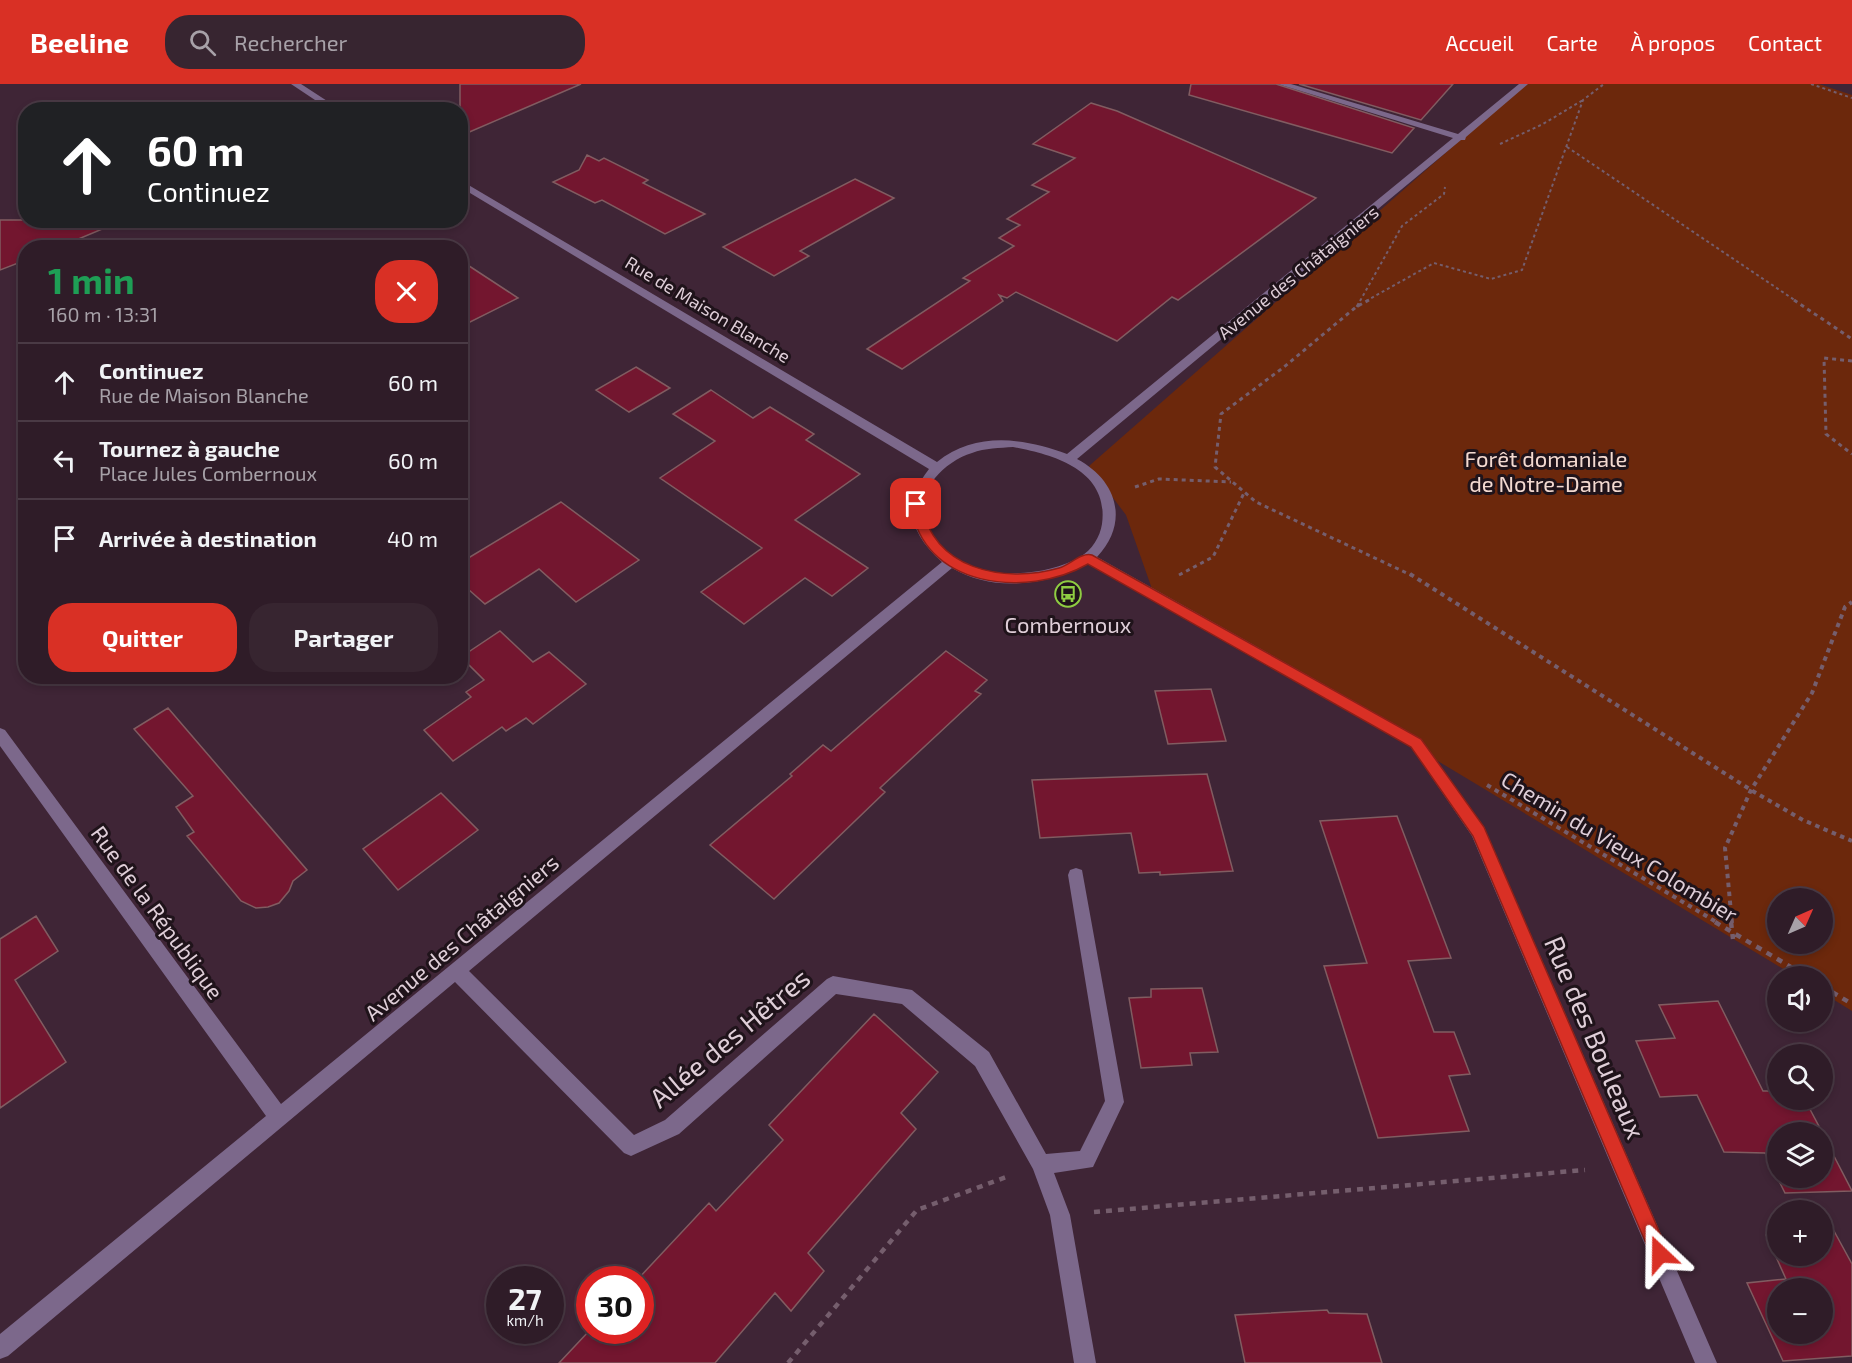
<!DOCTYPE html>
<html lang="fr">
<head>
<meta charset="utf-8">
<style>
  body { margin:0; font-family:"Exo 2",sans-serif; background:#372530; color:#f1f3f6; height:100vh; display:flex; flex-direction:column; font-size:22px; white-space:nowrap }
  * { box-sizing:border-box; margin:0 }
  p { font-size:20px; color:#a7a1a8 }
  .icon { flex:none; width:33px; height:33px; fill:none; stroke:currentColor; stroke-width:2; stroke-linecap:round; stroke-linejoin:round }
  .map { position:relative; flex:1; overflow:hidden }
  .sheet { position:absolute; left:18px; top:156px; width:450px; height:444px; display:flex; flex-direction:column; background:#2f1c28; border-radius:24px; box-shadow:0 3px 9px #0003,0 0 0 2px #4a3a45 }
  .sheet>* { flex:none }
  .banner { position:absolute; left:18px; top:18px; width:450px; height:126px; border-radius:24px; box-shadow:0 3px 9px #0003,0 0 0 2px #4a3a45; background:#202124; color:#fff; overflow:hidden }
  .needle { width:39px; rotate:45deg }
  .fabs { position:absolute; left:1767px; top:804px; display:grid; gap:12px }
  .fabs a { display:grid; place-items:center; width:66px; height:66px; border-radius:50%; background:#2f1c28; box-shadow:0 3px 9px #0003,0 0 0 2px #4a3a45; font-size:30px }
  .speed { position:absolute; left:486px; top:1182px; display:flex; gap:12px; font-size:30px; font-weight:700; text-align:center }
  .speed>* { display:grid; place-content:center; width:78px; height:78px; border-radius:50%; background:#2f1c28; box-shadow:0 3px 9px #0003,0 0 0 2px #4a3a45; line-height:1 }
  .speed small { font-size:15px; font-weight:400 }
  .speed .limit { border:9px solid #d22; background:#fff; color:#111 }
  .pin { position:absolute; display:grid; place-items:center; width:51px; height:51px; color:#fff; margin:-26px; border-radius:12px; box-shadow:0 3px 9px #0006 }
  .me { position:absolute; width:66px; margin:-33px; rotate:337deg; stroke-linejoin:round; filter:drop-shadow(0 0 4px #0008) }
  .turn { display:flex; align-items:center; gap:21px; height:126px; padding:0 30px; font-size:27px }
  .turn .icon { width:78px; height:78px; stroke-width:2.5 }
  .turn b { display:block; font-size:42px; line-height:51px }
  .round { display:grid; place-items:center; flex:none; width:63px; height:63px; border-radius:24px; background:#372530 }
  .overview { display:flex; align-items:center; justify-content:space-between; height:102px; padding:0 30px }
  h1 { font-size:36px; font-weight:700; line-height:45px; color:#1e9e55 }
  .cta { display:flex; gap:12px; margin-top:auto; padding:12px 30px }
  .cta a { flex:1; height:69px; border-radius:24px; background:#d93025; color:#fff; font-size:24px; font-weight:700; line-height:69px; text-align:center }
  .cta a+a { background:#372530; color:#f1f3f6 }
  ul { padding:0; list-style:none }
  li { display:flex; align-items:center; gap:18px; height:78px; padding:0 30px; border-top:2px solid #4a3a45 }
  li div { flex:1 }
  li b { display:block; font-size:22px }
  li em { font-style:normal }
  header { display:flex; align-items:center; gap:36px; box-sizing:border-box; height:84px; padding:0 30px; background:#d93025; color:#fff }
  header strong { font-size:28px }
  nav { display:flex; gap:33px; margin-inline-start:auto; font-size:21px }
  .search { width:420px; height:54px; background:#372530; display:flex; align-items:center; gap:15px; box-sizing:border-box; padding:0 21px; border-radius:24px; color:#a7a1a8; font-size:22px }
  .map>svg:first-child { display:block }
  .green { fill:#6c280c; fill-rule:evenodd }
  .building { fill:#73162f; stroke:#815c61; stroke-width:1.5; fill-rule:evenodd }
  .lines { fill:none; stroke-linecap:round; stroke-linejoin:round }
  .path-far3 { stroke:#755e6d; stroke-width:2; stroke-dasharray:3 3; stroke-linecap:butt }
  .path-far2 { stroke:#755e6d; stroke-width:3; stroke-dasharray:4 4; stroke-linecap:butt }
  .path-far1 { stroke:#755e6d; stroke-width:4; stroke-dasharray:4.5 4.5; stroke-linecap:butt }
  .path { stroke:#755e6d; stroke-width:4.5; stroke-dasharray:6 6; stroke-linecap:butt }
  .minor { fill:#7c688b; fill-rule:evenodd }
  .route { fill:#d93025; stroke:#8d1f18; stroke-width:1.5 }
  .labels { text-anchor:middle; dominant-baseline:central; stroke-width:6; stroke-linejoin:round; paint-order:stroke }
  .far-street-label { font-size:18px; fill:#dfced8; stroke:#1f131a }
  .park-label { font-size:22px; fill:#f3d9d0; stroke:#1f131a }
  .poi-label { font-size:22px; fill:#dfced8; stroke:#1f131a }
  .street-label { font-size:22px; fill:#dfced8; stroke:#1f131a }
  .near-street-label { font-size:27px; fill:#dfced8; stroke:#1f131a }
</style>
</head>
<body>
<header>
<strong>Beeline</strong>
<div class="search"><svg class="icon" aria-label="search" viewBox="0 0 24 24"><circle cx="10" cy="10" r="6"/><path d="M15 15l6 6"/></svg>Rechercher</div>
<nav><a>Accueil</a><a>Carte</a><a>À propos</a><a>Contact</a></nav>
</header>
<div class="map">
<svg width="1852" height="1279" viewBox="0 0 1852 1279">
  <rect width="100%" height="100%" fill="#3f2536"/>
  <path class="green" d="M1524,0H1819L1852,11V927L1823,909L1822,892H1795L1152,505L1126,431L1089,382ZM1778,814H1822V860H1778Z"/>
  <path class="building" d="M460,0H581L460,52Z
    M1191,0H1276L1414,44L1392,69L1189,11Z
    M1299,0H1453L1421,36Z
    M1091,19L1117,27L1316,114L1178,216L1172,213L1117,257L1016,208L1007,214L999,211L1003,217L902,285L867,265L970,197L963,194L1014,162L999,154L1020,141L1007,135L1049,108L1032,101L1075,74L1033,60Z
    M587,71L599,77L604,74L648,96L643,99L705,130L665,150L602,116L595,119L553,98L579,86Z
    M855,95L894,114L800,167L809,172L774,192L723,163Z
    M0,136H119V138L57,164H26V176L0,186Z
    M460,176L518,214L460,243Z
    M636,283L670,304L629,328L596,306Z
    M711,306L753,334L770,323L814,350L806,356L860,390L795,436L868,484L832,512L805,494L744,540L701,508L762,464L660,394L715,357L673,330Z
    M561,418L639,476L576,518L539,485L485,520L460,498V479Z
    M500,547L533,578L549,568L586,600L533,640L526,634L506,647L502,643L453,677L424,646L471,613L466,608L484,596L461,573Z
    M946,567L987,596L975,607L981,610L880,704L885,708L774,815L710,761L792,692L790,690L823,661L831,667Z
    M1211,605L1226,657L1168,660L1155,607Z
    M168,624L307,786L293,797L289,807L279,819L268,823L256,824L241,817L187,752L194,748L176,723L193,712L134,645Z
    M1207,690L1233,787L1160,791V788L1139,789L1131,749L1040,754L1032,696Z
    M441,709L478,746L398,806L363,765Z
    M1397,732L1451,874L1408,877L1434,948H1454L1470,990L1449,992L1469,1047L1378,1054L1324,882L1367,879L1320,737Z
    M36,832L58,867L15,896L66,978L0,1024V855Z
    M1202,904L1218,968L1190,969L1192,981L1141,984L1129,914L1151,913V905Z
    M1718,917L1763,1007H1778V1016H1805L1822,1048H1778V1094H1822V1049L1852,1107L1785,1109L1765,1069L1724,1068L1697,1011L1660,1013L1636,957L1675,954L1659,921Z
    M874,930L938,988L901,1029L916,1045L808,1169L824,1187L791,1227L775,1209L715,1279H559L590,1246H640V1196H637L709,1119L716,1127L783,1056L769,1041Z
    M1834,1147L1852,1180V1272L1783,1277L1747,1199L1786,1195L1766,1151L1778,1150V1172H1822V1148ZM1778,1204H1822V1250H1778Z
    M1327,1226L1329,1229L1367,1230L1382,1279H1245L1235,1231Z"/>
  <g class="lines">
    <path class="path-far3" d="M1811,0L1852,14
      M1500,60L1543,40L1583,16
      M1567,63L1796,217
      M1360,217L1402,142L1444,110L1445,103
      M1366,217L1434,179L1491,195L1522,186L1583,16L1604,0"/>
    <path class="path-far2" d="M1369,216L1356,223L1284,283L1221,330L1215,383L1256,418L1413,492
      M1794,216L1852,255
      M1357,223L1361,216
      M1852,277L1824,274L1826,350L1852,370
      M1135,403L1159,395L1231,398
      M1179,491L1213,473L1244,409"/>
    <path class="path-far1" d="M1410,490L1751,706L1803,736L1852,757
      M1487,701L1718,839
      M1732,839L1725,764L1751,706L1812,609L1845,523L1852,518"/>
    <path class="path" d="M1715,838L1806,892
      M1731,838L1733,855
      M1822,902L1852,920
      M1094,1128L1585,1086
      M788,1279L917,1126L1009,1092"/>
    <path class="minor" d="M291,0H301L341,26H330Z
      M1278,0H1291L1458,50L1519,0H1528L1466,53L1465,56H1461L1077,375C1117,396 1130,438 1097,473L1421,655L1484,743L1717,1279H1695L1472,752L1411,663L1088,480C1047,501 994,509 952,484L469,887L634,1051L665,1036L827,895L833,892L912,906L989,968L1046,1070L1080,1067L1105,1017L1068,791L1070,786L1076,784L1082,786L1124,1018L1093,1083L1054,1089L1070,1131L1096,1279H1074L1050,1131L1033,1085L975,982L902,920L836,910L679,1050L631,1072L624,1069L455,898L8,1272L0,1275V1250L266,1032L0,662V644L5,646L281,1020L942,478C910,449 901,421 929,385L460,103V96L937,378C975,347 1025,354 1067,370L1453,54ZM1013,363C1056,371 1109,387 1102,440C1100,453 1092,466 1080,473C1037,498 947,499 928,442C922,425 924,409 935,394C944,383 958,373 972,369C985,364 1000,364 1013,363Z"/>
  </g>
  <path class="route" d="M916,416L922,420C931,485 1004,500 1059,484C1070,481 1081,468 1092,471L1421,655L1484,743L1666,1163L1669,1170L1666,1176L1660,1179L1653,1176L1473,752L1411,663L1088,480C1027,515 921,504 911,420Z"/>
  <defs>
    <g id="bus-ring" transform="scale(1.35)"><circle r="9.5" fill="#1f131a" stroke="#8fcd42" stroke-width="1.5"/><path d="M-5-6H5V4H4V6H2V4H-2V6H-4V4H-5ZM-3.5-4V0h7V-4ZM-3.5 1.2v1.5H-2V1.2ZM2 1.2v1.5H3.5V1.2Z" fill="#8fcd42"/></g>
  </defs>
  <g fill-rule="evenodd">
    <use href="#bus-ring" x="1068" y="510"/>
  </g>
  <g class="labels">
    <g class="far-street-label">
      <text transform="translate(1298 188) rotate(-39)">Avenue des Châtaigniers</text>
      <text transform="translate(708 225) rotate(31)">Rue de Maison Blanche</text>
    </g>
    <g class="park-label">
      <text x="1546" y="374">Forêt domaniale<tspan x="1546" dy="25">de Notre-Dame</tspan></text>
    </g>
    <g class="poi-label">
      <text x="1068" y="540">Combernoux</text>
    </g>
    <g class="street-label">
      <text transform="translate(1620 762) rotate(31)">Chemin du Vieux Colombier</text>
      <text transform="translate(158 828) rotate(54)">Rue de la République</text>
      <text transform="translate(461 853) rotate(-40)">Avenue des Châtaigniers</text>
    </g>
    <g class="near-street-label">
      <text transform="translate(729 953) rotate(-40)">Allée des Hêtres</text>
      <text transform="translate(1596 953) rotate(67)">Rue des Bouleaux</text>
    </g>
  </g>
</svg>
<div class="fabs">
<a><svg class="needle" viewBox="-14 -14 28 28"><path d="M0-13l5 13h-10z" fill="#e53935"/><path d="M0 13l5-13h-10z" fill="#a7a1a8"/></svg></a>
<a><svg class="icon" aria-label="sound" viewBox="0 0 24 24"><path d="M4 9h4l5-4v14l-5-4H4zM17 9q2 3 0 6"/></svg></a>
<a><svg class="icon" aria-label="search" viewBox="0 0 24 24"><circle cx="10" cy="10" r="6"/><path d="M15 15l6 6"/></svg></a>
<a><svg class="icon" aria-label="layers" viewBox="0 0 24 24"><path d="M12 4l9 5-9 5-9-5zM3 14l9 5 9-5"/></svg></a>
<a>+</a>
<a>−</a>
</div>
<div class="speed"><div>27<small>km/h</small></div><div class="limit">30</div></div>
<div class="pin" style="left:916px;top:420px;background:#d93025"><svg class="icon" aria-label="arrive" viewBox="0 0 24 24"><path d="M6 21V4h12l-3 4 3 4H6"/></svg></div>
<svg class="me" style="left:1660px;top:1170px" viewBox="-20 -20 40 40"><path d="M0-17L14 15 0 8-14 15z" fill="#d93025" stroke="#fff" stroke-width="4"/></svg>
<div class="banner">
<div class="turn"><svg class="icon" aria-label="ahead" viewBox="0 0 24 24"><path d="M12 20V5M6 11l6-6 6 6"/></svg><div><b>60 m</b>Continuez</div></div>
</div>
<section class="sheet">
<div class="overview"><div><h1>1 min</h1><p>160 m · 13:31</p></div><a class="round" style="background:#d93025;color:#fff"><svg class="icon" aria-label="close" viewBox="0 0 24 24"><path d="M6 6l12 12M18 6L6 18"/></svg></a></div>
<ul>
<li><svg class="icon" aria-label="ahead" viewBox="0 0 24 24"><path d="M12 20V5M6 11l6-6 6 6"/></svg><div><b>Continuez</b><p>Rue de Maison Blanche</p></div><em>60 m</em></li>
<li><svg class="icon" aria-label="left" viewBox="0 0 24 24"><path d="M17 20v-9H6M10 6l-5 5 5 5"/></svg><div><b>Tournez à gauche</b><p>Place Jules Combernoux</p></div><em>60 m</em></li>
<li><svg class="icon" aria-label="arrive" viewBox="0 0 24 24"><path d="M6 21V4h12l-3 4 3 4H6"/></svg><div><b>Arrivée à destination</b></div><em>40 m</em></li>
</ul>
<div class="cta"><a>Quitter</a><a>Partager</a></div>
</section>
</div>
</body>
</html>
